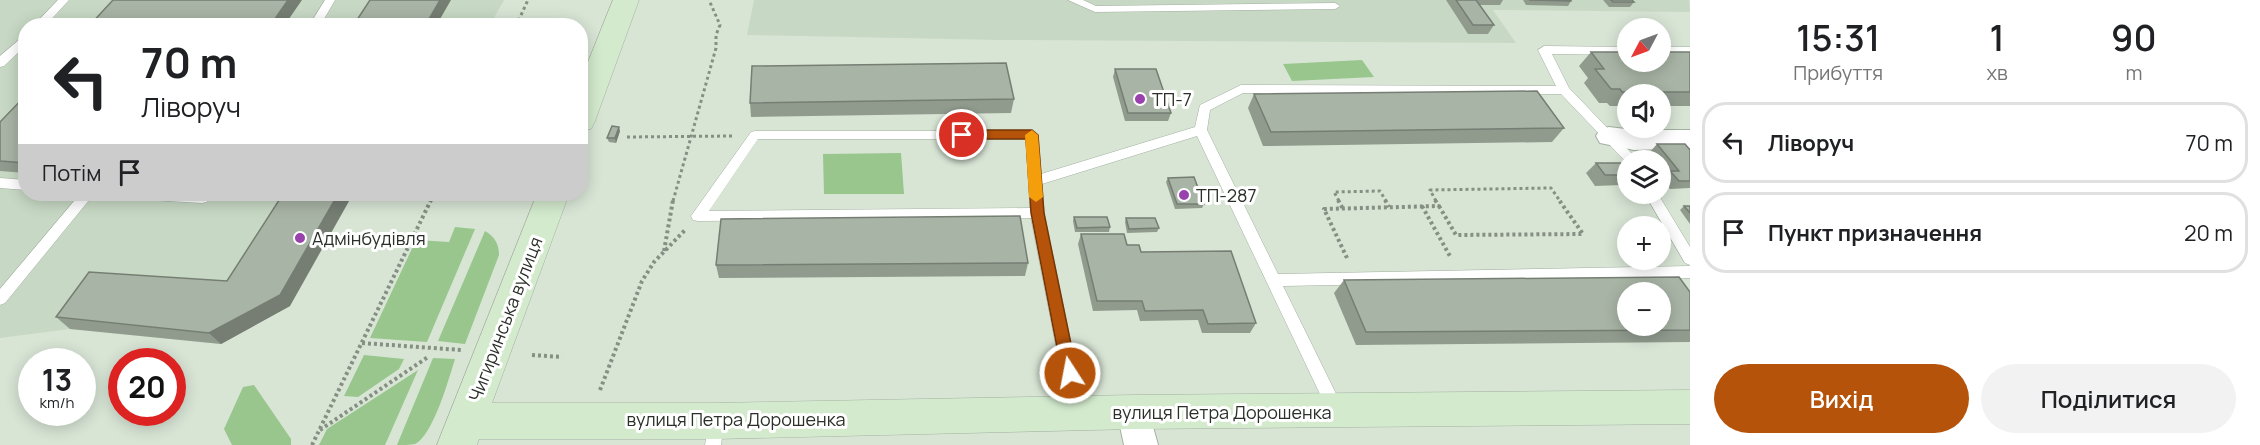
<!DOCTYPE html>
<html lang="uk">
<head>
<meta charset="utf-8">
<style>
  body { margin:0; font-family:Manrope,sans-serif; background:#f2f2f2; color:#202124; height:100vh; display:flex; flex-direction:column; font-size:22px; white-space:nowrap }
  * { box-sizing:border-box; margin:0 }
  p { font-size:20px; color:#757577 }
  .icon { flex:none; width:33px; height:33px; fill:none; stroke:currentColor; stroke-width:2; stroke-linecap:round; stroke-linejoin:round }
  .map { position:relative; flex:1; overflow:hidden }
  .side { display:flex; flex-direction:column; background:#fff; width:570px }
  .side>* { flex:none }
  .hud { position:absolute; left:18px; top:18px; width:570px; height:183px; border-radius:24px; box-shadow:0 3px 15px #0003; background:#fff; color:#202124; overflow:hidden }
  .needle { width:39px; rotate:229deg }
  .controls { position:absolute; left:1617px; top:18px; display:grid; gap:12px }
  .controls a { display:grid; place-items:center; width:54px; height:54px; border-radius:50%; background:#fff; box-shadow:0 3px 15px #0003; font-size:30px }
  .speed { position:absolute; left:18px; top:348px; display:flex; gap:12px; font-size:30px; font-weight:700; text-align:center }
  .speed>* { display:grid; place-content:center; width:78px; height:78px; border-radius:50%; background:#fff; box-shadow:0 3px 15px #0003; line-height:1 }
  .speed small { font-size:15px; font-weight:400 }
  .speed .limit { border:9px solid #d22; background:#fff; color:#111 }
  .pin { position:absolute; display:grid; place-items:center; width:51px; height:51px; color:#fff; margin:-26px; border:3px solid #fff; border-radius:50%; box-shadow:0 2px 6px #0007 }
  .me { position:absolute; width:66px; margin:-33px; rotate:349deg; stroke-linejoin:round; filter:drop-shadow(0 0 4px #0008) }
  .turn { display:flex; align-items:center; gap:21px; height:126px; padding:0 24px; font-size:27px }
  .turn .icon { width:78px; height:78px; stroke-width:2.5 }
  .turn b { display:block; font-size:42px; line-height:51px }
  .then { display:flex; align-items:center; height:57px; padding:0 24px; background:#0003; gap:12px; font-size:22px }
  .eta { display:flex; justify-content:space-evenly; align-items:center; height:102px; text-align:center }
  .eta b { font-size:36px; font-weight:600; line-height:42px }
  .primary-button { display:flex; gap:12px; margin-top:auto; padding:12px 24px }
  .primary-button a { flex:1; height:69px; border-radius:36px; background:#b45309; color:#fff; font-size:24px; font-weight:600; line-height:69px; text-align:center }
  .primary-button a+a { background:#f2f2f2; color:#202124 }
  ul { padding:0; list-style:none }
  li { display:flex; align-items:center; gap:18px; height:81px; margin:0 12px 9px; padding:0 12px; border:3px solid #e0e0e0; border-radius:24px }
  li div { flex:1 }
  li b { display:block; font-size:22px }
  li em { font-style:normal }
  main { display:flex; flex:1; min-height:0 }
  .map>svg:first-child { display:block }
  .built { fill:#c7d9c4 }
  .green { fill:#98c68d }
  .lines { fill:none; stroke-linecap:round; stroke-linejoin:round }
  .service-casing { stroke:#a3b0a1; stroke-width:1 }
  .minor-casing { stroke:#a3b0a1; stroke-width:2 }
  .secondary-casing { stroke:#a3b0a1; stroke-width:1 }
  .path-far1 { stroke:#868f83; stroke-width:3; stroke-dasharray:3 3; stroke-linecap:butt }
  .path { stroke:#868f83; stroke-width:4; stroke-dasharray:3 3; stroke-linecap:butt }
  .service { fill:#fff; fill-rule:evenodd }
  .minor { fill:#fff; fill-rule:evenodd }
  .secondary { fill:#d3eacd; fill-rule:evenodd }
  .wall { fill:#909b8e }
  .shaded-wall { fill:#767e74 }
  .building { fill:#a8b4a5; stroke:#767e74; stroke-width:1.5; fill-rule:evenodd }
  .route { fill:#b45309; stroke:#753606; stroke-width:1.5 }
  .slow { fill:#f59e0b }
  .poi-dot { fill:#9941ad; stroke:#fff; stroke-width:2 }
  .labels { text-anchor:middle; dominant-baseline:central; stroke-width:6; stroke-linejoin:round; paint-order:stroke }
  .poi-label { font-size:18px; fill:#2b2f29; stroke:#fff; text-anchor:start }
  .street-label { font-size:18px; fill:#2b2f29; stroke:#fff }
</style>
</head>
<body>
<main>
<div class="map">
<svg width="1690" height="445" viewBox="0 0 1690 445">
  <rect width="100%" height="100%" fill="#d8e5d5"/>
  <path class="built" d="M0,0H504L490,25L26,26V194H353L290,306L221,344L70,329L0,338Z
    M754,0H1689L1690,12L1493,10L1516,43L1000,40L747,35Z"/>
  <path class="green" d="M1362,60L1374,77L1292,81L1283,64Z
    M901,153L904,194H824L823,154Z
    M455,227L475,229L427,342L370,338L416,240L449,242Z
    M485,231C495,237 499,244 499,255L465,344L438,341Z
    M364,355L404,359L399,369L358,397L344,396Z
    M433,358L455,359C449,378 433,436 415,444C411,445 402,445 397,445Z
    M418,370L385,445H319L327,429Z
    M254,385L291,439V445H232L224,429L243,387Z"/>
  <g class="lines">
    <g class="service-casing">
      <path id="service" d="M58,0H69L45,26H33Z
        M325,0H335L320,26H309Z
        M1068,0H1083L1096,6L1335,3L1340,6L1335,9L1095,12Z
        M26,34V45L4,66L0,67V56Z
        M1544,46L1628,47V55L1552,54L1569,88L1638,160H1628L1627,163L1561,94L1243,93L1210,110L1207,130L1278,274L1690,266V278L1283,286L1344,410L1342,415L1336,417L1330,415L1197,136L1042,184L1044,213L1085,412L1083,417L1077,419L1071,417L1069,412L1031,218L698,221L693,220L691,216L751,132L755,131H1032L1038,135L1041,174L1195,127L1200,105L1241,85L1556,86L1538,50ZM758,139H1026L1030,208L709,211Z
        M1660,47H1690V55H1660Z
        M0,178L26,180V190L0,188Z
        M80,194H94L5,303L0,305V289Z
        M127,194H212L207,202L202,203L134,199Z
        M1645,194H1658L1690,247V265L1685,263Z
        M716,414L722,416L724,421L721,445H705L710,416Z"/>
    </g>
    <g class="minor-casing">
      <path id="minor" d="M1609,127L1634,130H1690V148L1634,150L1600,143L1596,136L1600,129Z
        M1134,397L1146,401L1158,445H1124L1117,412L1122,401Z"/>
    </g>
    <g class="secondary-casing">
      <path id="secondary" d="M613,0H639L595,121L591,129L580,131V82Z
        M537,194H569L492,403H716L1134,395L1690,390V424L1134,429L716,439H479L477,445H437Z"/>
    </g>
    <path class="path-far1" d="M516,26L528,0
      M627,137L732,136
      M431,201L434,194
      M673,201L716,48V35L720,25L709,0
      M1339,201L1334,192L1380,191L1386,201
      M1436,201L1430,190L1551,188L1560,201"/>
    <path class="path" d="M1338,200L1343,209
      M1385,200L1389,207
      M1435,200L1439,206
      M1422,206L1451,258
      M1439,206L1456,235L1583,234L1559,200
      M664,251L673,200
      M1347,258L1324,209L1439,206
      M362,343L461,350
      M532,355L562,357
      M600,390L642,281L654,262L685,230
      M320,430L428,357
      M312,445L431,200"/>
    <use href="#service" class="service"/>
    <use href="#minor" class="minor"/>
    <use href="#secondary" class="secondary"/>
  </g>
  <path class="wall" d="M1446,0H1503L1500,5H1479L1494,25L1488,34H1468Z
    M1523,0H1571V1L1568,6L1526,5Z
    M1603,0H1632L1634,2L1630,7H1609Z
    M1591,52H1690V106H1660V94H1628V106H1610L1607,103H1599L1584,83L1588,78L1579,66Z
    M1115,69L1171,113L1168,121H1125L1113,77Z
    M1254,94L1564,128L1552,142L1263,146L1248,108Z
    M26,95V173L0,171V122Z
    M1014,99L1011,113L751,117L750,103Z
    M620,131L616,143L609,142L607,138Z
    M1657,144L1690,150V188L1670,189L1662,179L1667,174L1660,166V160H1656L1650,152Z
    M1596,163L1628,168V180L1622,185L1595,186L1586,173Z
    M1168,178L1204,204L1202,208L1175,209L1166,182Z
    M1684,206H1690V224L1680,210Z
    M1074,217L1110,227L1109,232H1075L1073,221Z
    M1126,218L1159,228L1157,232L1127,233L1125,222Z
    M1081,234L1127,245L1141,252L1256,323L1250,333H1202L1198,320L1140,321L1137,310L1093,311L1078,244Z
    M1028,263L1025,276L719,278L716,265Z
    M1344,280L1690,292V342L1356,345L1334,293Z
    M227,281L290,306L221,344L70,329L56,317Z"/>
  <path class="shaded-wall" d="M288,0H302L284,26H270Z
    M440,0H451L436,26H425Z
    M619,127L620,131L616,143L615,138Z
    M338,194H353L290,306L221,344L209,333Z"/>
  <path class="building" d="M113,0H288L270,26H89Z
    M370,0H440L425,26H353Z
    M1456,0H1476L1494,25H1473Z
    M1529,0H1571V1Z
    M1611,0H1632L1634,2H1613Z
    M1591,52H1628V62H1660V52H1690V92H1622L1620,89H1611L1595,69H1604Z
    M1006,63L1014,99L750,103L752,66Z
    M1115,69H1156L1171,113H1128Z
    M1537,91L1564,128L1271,132L1254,94Z
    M26,95V163L0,161V122Z
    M612,126L619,127L615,138H607Z
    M1657,144H1685L1690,150V181H1679L1670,171H1679Z
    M1596,163H1623L1628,168V175H1605Z
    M1194,177L1204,204H1177L1168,178Z
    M283,194H338L280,295L209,333L56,317L89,272L227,281Z
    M1684,206H1690V213Z
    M1020,216L1028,263L716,265L721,219Z
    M1074,217H1107L1110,227L1077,228Z
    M1126,218H1155L1159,228L1129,229Z
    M1081,234H1124L1127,245H1139L1141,252L1231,251L1256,323L1208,324L1203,310L1145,311L1142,301H1097Z
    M1679,277L1690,292V330L1366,332L1344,280ZM1628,292H1660V326H1628Z"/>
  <path class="route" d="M962,130H1032L1038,135L1044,213L1077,373L1075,377L1070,379L1064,377L1062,373L1031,213L1026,139H962L956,135Z"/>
  <path class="slow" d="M1032,130L1038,135L1043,197L1036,202L1029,197L1025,135Z"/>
  <g class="poi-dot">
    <circle cx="1140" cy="99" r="6"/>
    <circle cx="1184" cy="195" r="6"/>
    <circle cx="300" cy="238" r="6"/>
  </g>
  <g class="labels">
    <g class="poi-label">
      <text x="1152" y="99">ТП-7</text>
      <text x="1196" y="195">ТП-287</text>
      <text x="312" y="238">Адмінбудівля</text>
    </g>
    <g class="street-label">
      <text transform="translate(505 319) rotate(-69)">Чигиринська вулиця</text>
      <text x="1222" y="412">вулиця Петра Дорошенка</text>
      <text x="736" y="419">вулиця Петра Дорошенка</text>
    </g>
  </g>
</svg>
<div class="controls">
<a><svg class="needle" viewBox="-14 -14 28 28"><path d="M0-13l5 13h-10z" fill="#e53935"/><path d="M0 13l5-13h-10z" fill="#757577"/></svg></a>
<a><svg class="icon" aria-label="sound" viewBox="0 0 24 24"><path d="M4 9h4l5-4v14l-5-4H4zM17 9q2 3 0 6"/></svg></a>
<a><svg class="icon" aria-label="layers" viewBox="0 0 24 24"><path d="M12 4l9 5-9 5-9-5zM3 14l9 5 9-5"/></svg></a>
<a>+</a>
<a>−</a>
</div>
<div class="speed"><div>13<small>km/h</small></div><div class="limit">20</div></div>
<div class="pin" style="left:962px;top:135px;background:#d93025"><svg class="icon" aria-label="arrive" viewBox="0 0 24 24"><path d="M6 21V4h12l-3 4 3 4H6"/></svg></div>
<svg class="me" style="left:1070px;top:373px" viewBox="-20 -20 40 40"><circle r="17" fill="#b45309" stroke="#fff" stroke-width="3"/><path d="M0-11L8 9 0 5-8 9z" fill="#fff"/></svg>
<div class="hud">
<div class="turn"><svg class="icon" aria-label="left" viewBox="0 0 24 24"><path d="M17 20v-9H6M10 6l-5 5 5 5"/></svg><div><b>70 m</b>Ліворуч</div></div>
<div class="then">Потім<svg class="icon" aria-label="arrive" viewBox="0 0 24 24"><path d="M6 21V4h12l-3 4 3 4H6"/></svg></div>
</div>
</div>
<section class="side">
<div class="eta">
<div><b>15:31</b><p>Прибуття</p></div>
<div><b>1</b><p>хв</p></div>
<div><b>90</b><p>m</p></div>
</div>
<ul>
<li><svg class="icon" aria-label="left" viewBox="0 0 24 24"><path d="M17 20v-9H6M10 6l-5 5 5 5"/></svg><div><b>Ліворуч</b></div><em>70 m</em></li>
<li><svg class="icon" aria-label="arrive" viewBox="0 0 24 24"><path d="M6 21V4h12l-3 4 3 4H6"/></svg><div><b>Пункт призначення</b></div><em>20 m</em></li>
</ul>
<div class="primary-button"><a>Вихід</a><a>Поділитися</a></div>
</section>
</main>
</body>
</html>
